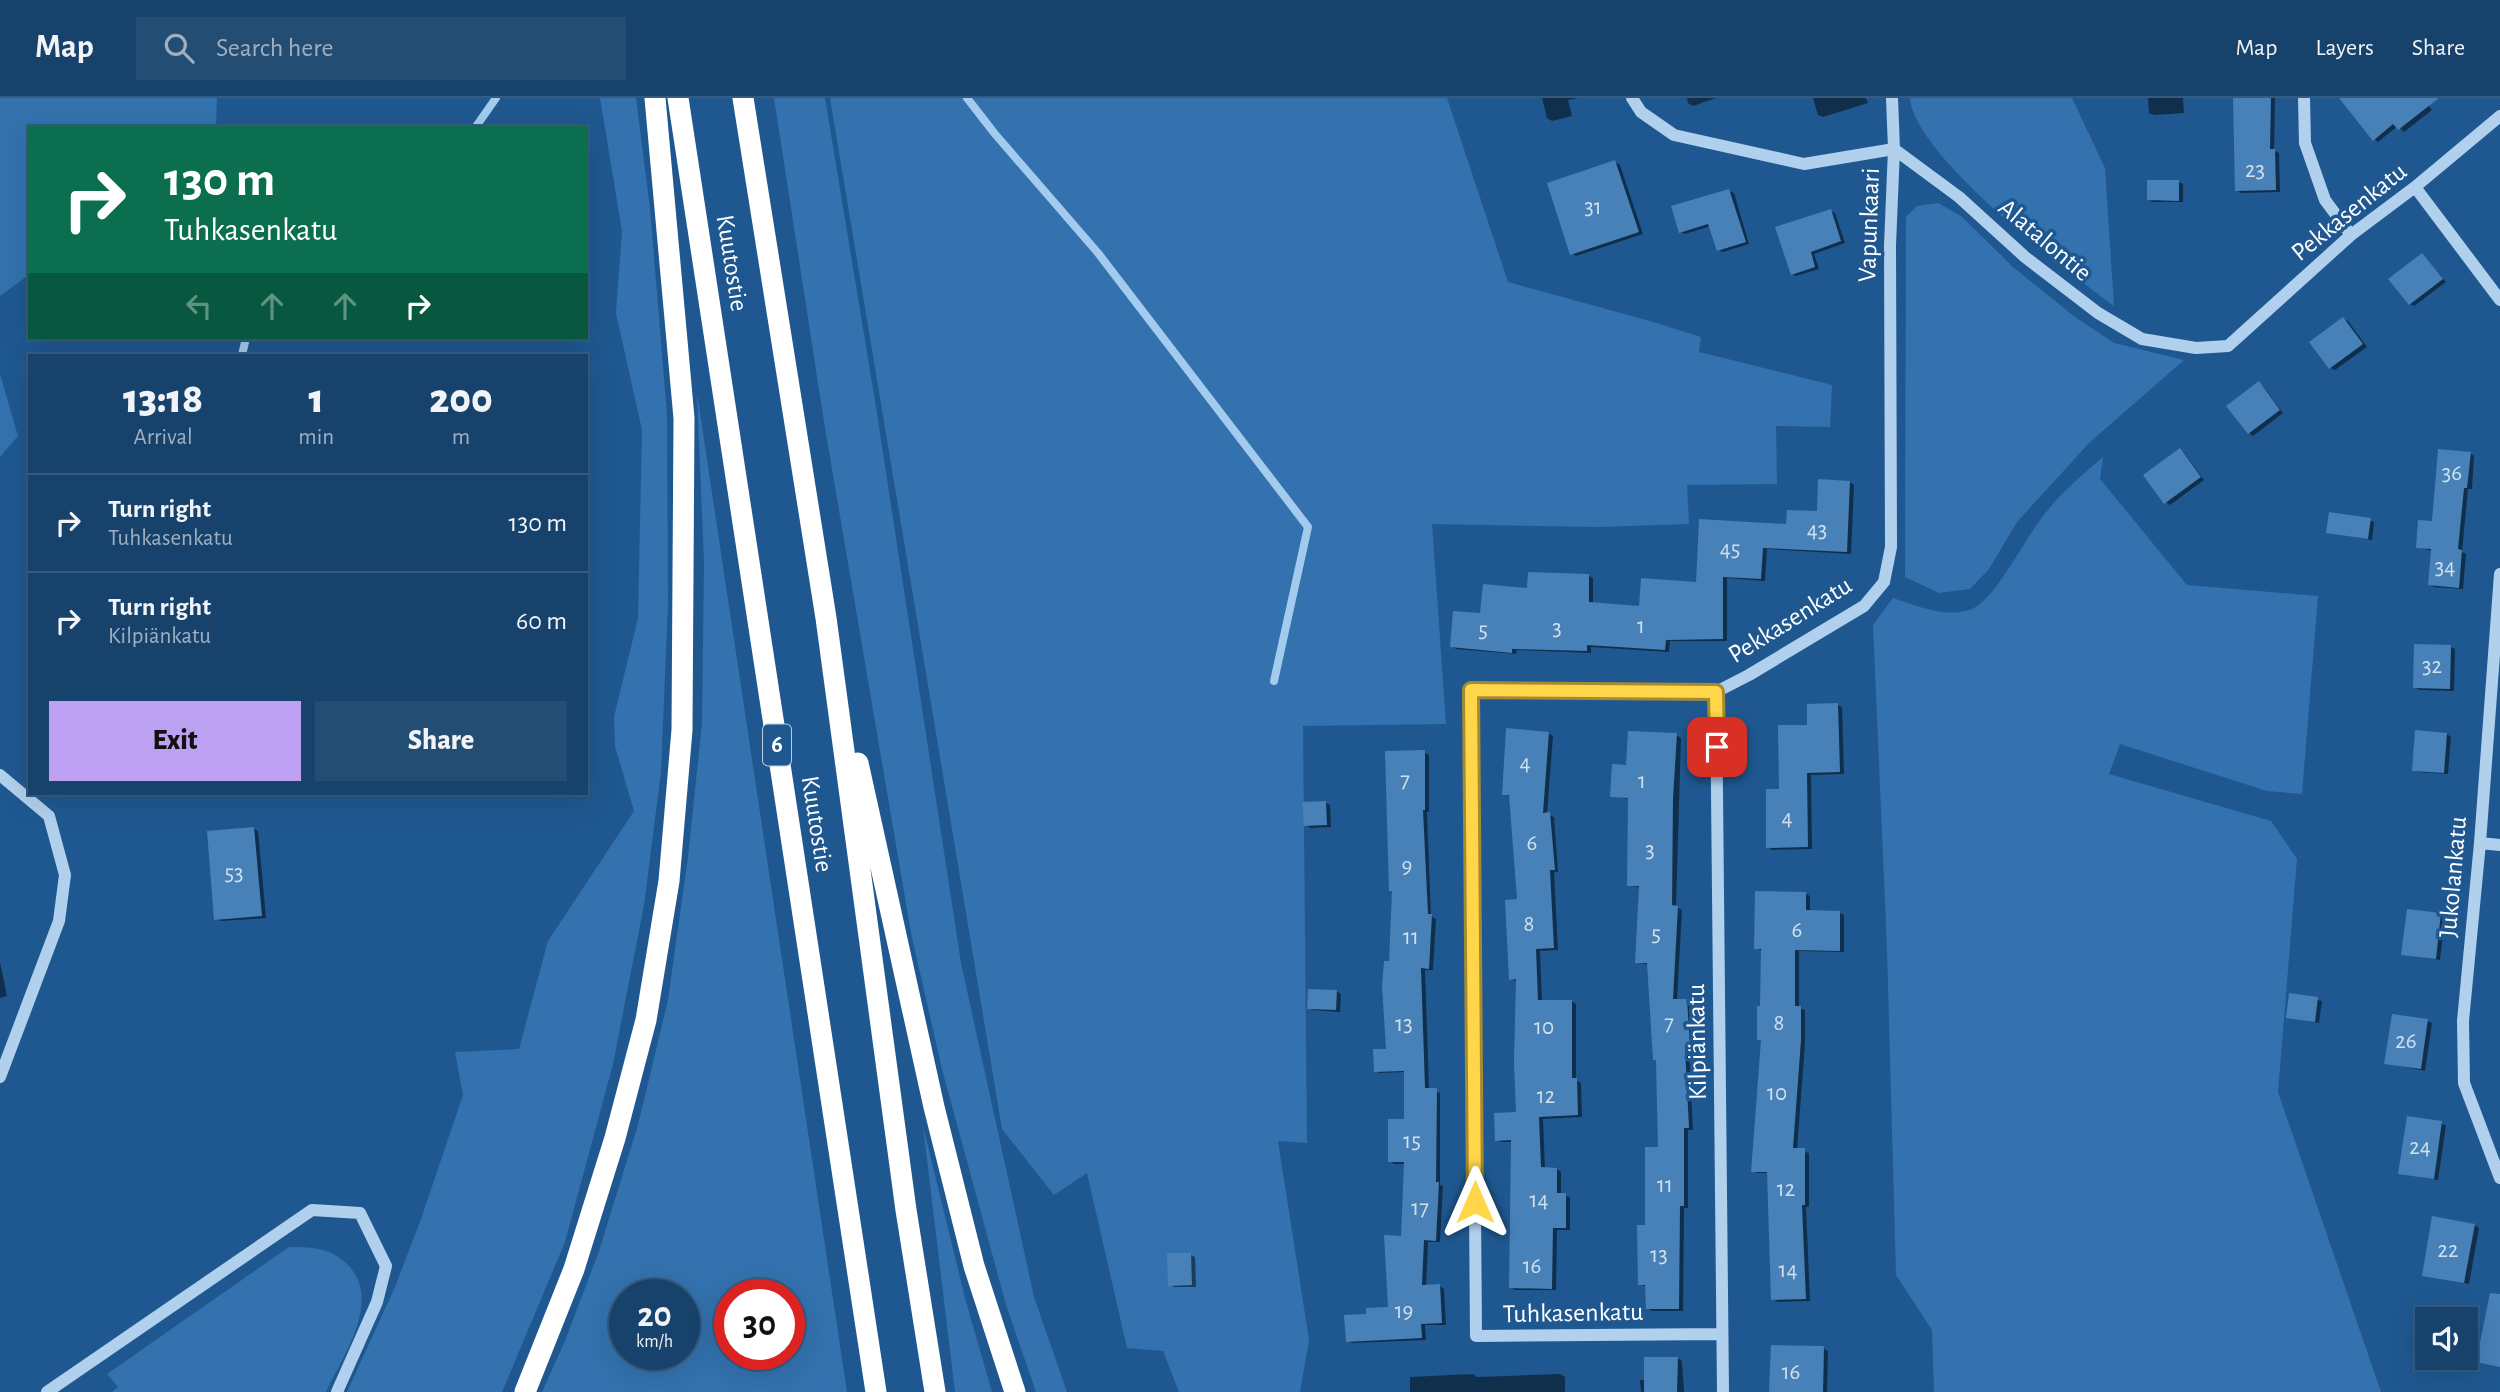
<!DOCTYPE html>
<html lang="en">
<head>
<meta charset="utf-8">
<style>
  body { margin:0; font-family:"Alegreya Sans",sans-serif; background:#244d74; color:#f1f3f6; height:100vh; display:flex; flex-direction:column; font-size:26px; white-space:nowrap }
  * { box-sizing:border-box; margin:0 }
  p { font-size:23px; color:#9eb0c2 }
  .icon { flex:none; width:38px; height:38px; fill:none; stroke:currentColor; stroke-width:2; stroke-linecap:round; stroke-linejoin:round }
  .map { position:relative; flex:1; overflow:hidden }
  .panel { position:absolute; left:28px; top:256px; width:560px; height:441px; display:flex; flex-direction:column; background:#17426c; border-radius:0px; box-shadow:0 7px 28px #0002,0 0 0 2px #365b7f }
  .panel>* { flex:none }
  .guide { position:absolute; left:28px; top:28px; width:560px; height:214px; border-radius:0px; box-shadow:0 7px 28px #0002,0 0 0 2px #365b7f; background:#0b6e4f; color:#fff; overflow:hidden }
  .tools { position:absolute; left:2415px; top:1209px; display:grid; gap:14px }
  .tools a { display:grid; place-items:center; width:63px; height:63px; border-radius:0px; background:#17426c; box-shadow:0 7px 28px #0002,0 0 0 2px #365b7f; font-size:35px }
  .speed { position:absolute; left:609px; top:1181px; display:flex; gap:14px; font-size:35px; font-weight:700; text-align:center }
  .speed>* { display:grid; place-content:center; width:91px; height:91px; border-radius:50%; background:#17426c; box-shadow:0 7px 28px #0002,0 0 0 2px #365b7f; line-height:1 }
  .speed small { font-size:18px; font-weight:400 }
  .speed .limit { border:10px solid #d22; background:#fff; color:#111 }
  .pin { position:absolute; display:grid; place-items:center; width:60px; height:60px; color:#fff; margin:-30px; border-radius:14px; box-shadow:0 4px 10px #0006 }
  .me { position:absolute; width:77px; margin:-38px; rotate:0deg; stroke-linejoin:round; filter:drop-shadow(0 0 5px #0008) }
  .turn { display:flex; align-items:center; gap:24px; height:147px; padding:0 21px; font-size:32px }
  .turn .icon { width:91px; height:91px; stroke-width:2.5 }
  .turn b { display:block; font-size:49px; line-height:60px }
  .lanes { display:flex; align-items:center; height:66px; padding:0 21px; background:#0003; justify-content:center; gap:35px; direction:ltr }
  .lanes .off { opacity:.35 }
  .eta { display:flex; justify-content:space-evenly; align-items:center; height:119px; text-align:center }
  .eta b { font-size:42px; font-weight:800; line-height:49px }
  .cta { display:flex; gap:14px; margin-top:auto; padding:14px 21px }
  .cta a { flex:1; height:80px; border-radius:0px; background:#bca0f2; color:#111; font-size:28px; font-weight:800; line-height:80px; text-align:center }
  .cta a+a { background:#244d74; color:#f1f3f6 }
  ul { padding:0; list-style:none }
  li { display:flex; align-items:center; gap:21px; height:98px; padding:0 21px; border-top:2px solid #365b7f }
  li div { flex:1 }
  li b { display:block; font-size:26px }
  li em { font-style:normal }
  header { display:flex; align-items:center; gap:42px; box-sizing:border-box; height:98px; padding:0 35px; background:#17426c; border-bottom:2px solid #365b7f }
  header strong { font-size:33px }
  nav { display:flex; gap:38px; margin-inline-start:auto; font-size:24px }
  .search { width:490px; height:63px; background:#244d74; display:flex; align-items:center; gap:18px; box-sizing:border-box; padding:0 24px; border-radius:0px; color:#9eb0c2; font-size:26px }
  .map>svg:first-child { display:block }
  .green { fill:#3372ae; fill-rule:evenodd }
  .shadow { fill:#0007 }
  .lines { fill:none; stroke-linecap:round; stroke-linejoin:round }
  .stream { stroke:#a3cbee; stroke-width:8 }
  .building { fill:#4881b7 }
  .minor { stroke:#b0d0ed; stroke-width:12 }
  .highway { stroke:#fff; stroke-width:21 }
  .route-casing { stroke:#a68a30; stroke-width:18 }
  .route { stroke:#ffd54a; stroke-width:12 }
  .labels { text-anchor:middle; dominant-baseline:central; stroke-width:7; stroke-linejoin:round; paint-order:stroke }
  .number-label { font-size:23px; fill:#d1e0ed }
  .shield { fill:#1f5890; stroke:#bccdde; stroke-width:2 }
  .shield-label { font-size:24px; font-weight:bold; fill:#fff }
  .street-label { font-size:26px; fill:#fff; stroke:#1f5890 }
</style>
</head>
<body>
<header>
<strong>Map</strong>
<div class="search"><svg class="icon" aria-label="search" viewBox="0 0 24 24"><circle cx="10" cy="10" r="6"/><path d="M15 15l6 6"/></svg>Search here</div>
<nav><a>Map</a><a>Layers</a><a>Share</a></nav>
</header>
<div class="map">
<svg width="2500" height="1294" viewBox="0 0 2500 1294">
  <rect width="100%" height="100%" fill="#1f5890"/>
  <path class="green" d="M0,0H217L216,30H30V176L0,198Z
    M600,0H636L650,110L667,317L668,505L661,674L644,807L613,966L565,1144L502,1294H347L395,1189L421,1121L463,997L455,954L519,951L548,843L634,713L615,648L614,619L638,520L642,332L616,215L622,133Z
    M774,0H825L876,309L961,865L1034,1199L1067,1294H1036L1006,1207L942,971L911,835L824,324Z
    M830,0H1447L1508,184L1650,223L1701,239L1699,254L1832,287L1830,329L1776,328L1777,386L1687,387L1689,426L1599,429L1432,426L1446,626L1303,628L1307,1045L1278,1043L1309,1242L1300,1294H1179L1163,1253L1127,1250L1087,1075L1054,1097L1002,1031Z
    M1910,0H2072L2105,70L2114,208C2066,173 1914,57 1910,0Z
    M1938,105L1961,118L2013,169L2075,219L2114,245L2184,262L2090,344L2017,424L1989,471L1970,491L1939,495L1905,479L1906,119L1917,108Z
    M0,276L18,338L0,359Z
    M697,295L847,1294H542L565,1243L599,1153L638,1027L668,902L688,759L702,625L704,464ZM625,1197H684V1256H625ZM730,1197H789V1256H730Z
    M2103,359L2100,381L2187,487L2318,498L2302,696L2267,693L2120,646L2109,676L2271,723L2297,761L2278,994L2381,1294H1934L1932,1232L1896,1177L1887,851L1873,527L1893,500C1918,508 1946,521 1972,511C1994,502 2023,445 2038,425C2056,399 2079,380 2103,359Z
    M923,1028L965,1200L992,1294H955Z
    M289,1149C313,1149 332,1150 349,1168C382,1204 342,1259 326,1294H112L118,1289L107,1276Z"/>
  <path class="shadow" d="M1542,0H1578L1568,2L1572,18L1552,23L1547,20Z
    M1687,0H1716L1693,8L1688,5Z
    M1813,0H1866L1868,5L1823,19L1818,17Z
    M2148,0H2183L2184,15L2154,17L2149,15Z
    M2235,0H2275L2274,53L2279,55L2280,94L2241,95L2237,92Z
    M2342,0H2422L2432,12L2404,34L2398,28L2378,44L2374,41Z
    M1615,64L1620,67L1643,136L1576,158L1572,155Z
    M2179,84L2183,86V104H2153L2148,101Z
    M1729,93L1734,95L1749,146L1723,154L1718,152L1711,128L1685,136L1681,134Z
    M1831,113L1835,115L1845,145L1814,156L1819,171L1796,178L1792,176Z
    M2422,157L2446,184L2414,208L2410,206Z
    M2343,221L2348,223L2367,249L2335,272L2330,270Z
    M2259,285L2263,288L2283,315L2253,338L2249,335Z
    M2180,352L2184,355L2204,382L2170,407L2166,404Z
    M2470,355L2474,358L2472,391H2468L2462,454L2466,456L2463,491L2434,489L2430,486L2432,453L2418,449L2433,425Z
    M1850,384L1854,387L1851,456L1767,451L1765,483L1727,480V543H1670L1669,554L1591,549V555L1517,552L1516,556L1456,551L1452,548L1481,517L1529,492L1589,478L1593,480V507L1641,509L1697,485L1788,428L1819,415Z
    M2370,422L2374,424L2372,442L2328,434Z
    M2451,549L2455,551L2454,593L2419,592L2414,589Z
    M1838,607L1842,609L1844,676L1811,677L1812,751L1772,752L1768,749L1809,628Z
    M1548,635L1553,638L1547,716L1554,719L1558,774H1554L1558,852L1540,853L1542,904L1571,903L1576,906V982L1581,985L1582,1019L1543,1021L1545,1071H1557L1561,1074V1097L1570,1099V1132H1557L1556,1192H1515L1511,1189L1512,1044H1501L1497,1042L1518,1016L1517,883L1511,881L1519,803L1511,699L1504,696Z
    M2447,636L2451,639L2448,676L2418,674L2414,672Z
    M1676,637L1681,640L1676,809L1682,812L1677,903L1686,902L1691,905L1694,950L1689,951L1693,1032H1688V1110H1684L1683,1213H1652L1647,1210V1189L1639,1186L1659,1051L1657,963L1649,867L1637,864L1641,790L1629,787V701L1612,698L1628,668Z
    M1424,654L1429,657V714H1427L1431,818L1436,821L1433,872H1425L1429,992L1440,995V1087L1443,1088L1440,1144H1428L1426,1189L1440,1188L1444,1191L1446,1227H1425L1426,1242L1352,1245L1347,1243L1368,1218L1390,1211L1403,1139L1406,1066H1394L1390,1063L1406,1023L1405,974L1380,975L1375,973L1388,952L1391,865Z
    M1325,704L1330,707L1331,729L1310,730L1306,727Z
    M254,731L258,733L266,820L221,823L216,821Z
    M1806,796L1810,798V814L1840,815L1844,817V854L1799,853V910L1805,912V945L1797,1052L1809,1055V1109H1806L1810,1203L1778,1204L1773,1201L1769,1075H1757L1753,1073L1762,943L1763,853L1756,850Z
    M2441,817L2445,819L2440,862L2403,856Z
    M0,864L7,898L0,900Z
    M1336,893L1341,896L1340,914L1313,912L1308,910Z
    M2291,897L2322,903L2319,925L2287,919Z
    M2428,923L2432,925L2425,973L2386,965Z
    M2408,1020L2446,1027L2438,1082L2400,1075Z
    M2474,1127L2479,1130L2469,1186L2424,1177Z
    M1191,1157L1195,1159L1196,1189H1174L1170,1187Z
    M1823,1250L1828,1253L1827,1294H1771Z
    M1678,1260L1682,1263L1684,1294H1641L1640,1282H1646Z
    M1473,1276L1477,1279L1560,1276L1565,1279V1294H1410V1279Z"/>
  <g class="lines">
    <path class="stream" d="M967,0L995,36L1098,155L1308,429L1274,583
      M475,30L496,0
      M242,257L246,240"/>
  </g>
  <path class="building" d="M2233,0H2271L2270,51H2275L2276,92L2235,93Z
    M2339,0H2439L2398,32L2393,26L2373,43Z
    M1615,62L1639,134L1570,157L1547,85Z
    M2147,82H2179V103L2147,102Z
    M1729,91L1746,144L1717,153L1708,126L1679,135L1671,108Z
    M1831,111L1841,143L1811,154L1815,169L1791,177L1775,129Z
    M2422,155L2443,181L2409,207L2388,181Z
    M2343,219L2363,246L2329,271L2309,244Z
    M2259,283L2280,312L2248,336L2226,308Z
    M2180,350L2201,379L2164,406L2143,377Z
    M2438,351L2471,354L2467,390H2464L2458,451L2462,452L2459,490L2428,487L2431,451L2416,450L2418,422L2432,423Z
    M1818,381L1850,383L1847,454L1763,450L1761,481L1723,479V541L1666,542L1665,552L1587,547V553L1512,551V555L1450,549L1453,513L1480,515L1483,486L1527,490L1528,474L1589,476V504L1639,508L1641,480L1696,484L1699,421L1786,426L1787,412L1817,413Z
    M2329,414L2371,420L2368,441L2326,435Z
    M2414,546L2451,547L2450,591L2413,590Z
    M1838,605L1840,674L1807,675L1808,749L1766,750V691H1779L1778,627H1807V606Z
    M1506,630L1549,634L1543,715L1550,714L1555,772H1550L1554,850L1536,851L1538,902H1572V980H1577L1578,1017L1539,1019L1541,1069L1557,1070V1095H1566V1130H1553L1552,1191L1509,1190L1511,1042L1495,1043L1494,1015L1516,1014L1514,964L1516,881L1509,882L1505,802L1517,801L1509,697H1502Z
    M2415,632L2447,635L2444,675L2412,673Z
    M1628,633L1677,635L1673,701L1672,807L1678,808L1673,901H1687L1690,949H1685L1689,1030H1684V1108H1680L1679,1211H1646L1645,1187H1638L1637,1127H1645V1049H1658L1656,962H1653L1647,865H1635L1639,788H1627L1628,700L1610,699L1612,666L1626,667Z
    M1425,652V712H1423L1428,816H1432L1429,871L1421,870L1425,990H1437L1436,1084H1439L1436,1143L1424,1142L1422,1187L1440,1186L1442,1225L1421,1226L1422,1240L1346,1244L1344,1217L1366,1216V1210L1388,1209L1384,1137L1401,1138L1404,1064H1388V1021H1404V973L1374,974L1373,951H1386L1382,888L1384,863H1389L1392,793H1389L1385,653Z
    M1326,703L1327,727L1304,728L1302,704Z
    M254,729L262,818L214,822L207,733Z
    M1755,793L1806,794V812L1840,813V853L1795,852V908H1801V942L1793,1050H1805V1107H1802L1806,1201L1771,1202L1767,1074H1751L1761,942H1757V908H1760L1761,851H1754Z
    M2407,811L2441,815L2436,861L2401,857Z
    M1308,891L1337,892L1336,912L1307,911Z
    M2289,895L2318,899L2315,924L2286,920Z
    M2392,916L2428,921L2421,971L2384,966Z
    M2407,1018L2442,1023L2434,1081L2398,1076Z
    M2432,1118L2475,1126L2464,1185L2422,1178Z
    M1167,1155H1191L1192,1187L1168,1188Z
    M2490,1195L2500,1196V1269L2476,1264Z
    M1771,1247L1824,1248L1823,1294H1769Z
    M1644,1259H1678L1677,1294H1644Z"/>
  <g class="lines">
    <path class="minor" d="M1632,0L1641,14L1674,37L1804,66L1894,51L1890,147L1891,449L1884,484L1864,508L1749,577L1716,594L1471,592L1476,1238L1722,1236
      M1892,0L1894,51L1959,99L2025,159L2098,215L2142,241L2196,250L2228,248L2351,137L2415,89L2500,18
      M2304,0L2305,45L2325,102L2351,137
      M2415,89L2500,202
      M2500,476L2480,745L2463,923L2464,985L2500,1080
      M1716,594L1723,1294
      M0,677L49,718L65,777L59,823L0,979
      M2480,745L2500,747
      M47,1294L312,1112L360,1115L386,1168L377,1204L337,1294"/>
    <path class="highway" d="M678,0L876,1294
      M743,0L826,520L906,1112L935,1294
      M858,665L934,1009L974,1168L1015,1294
      M525,1294L574,1171L615,1040L646,922L669,783L682,632L684,320L655,0"/>
  </g>
  <g class="lines">
    <g class="route-casing">
      <path id="route" d="M1475,1104L1471,592L1716,594L1717,649"/>
    </g>
    <use href="#route" class="route"/>
  </g>
  <g class="labels">
    <g class="number-label">
      <text x="2255" y="72">23</text>
      <text x="1593" y="109">31</text>
      <text x="2452" y="375">36</text>
      <text x="1817" y="432">43</text>
      <text x="1730" y="451">45</text>
      <text x="2445" y="469">34</text>
      <text x="1641" y="528">1</text>
      <text x="1557" y="530">3</text>
      <text x="1483" y="532">5</text>
      <text x="2432" y="568">32</text>
      <text x="1525" y="665">4</text>
      <text x="1405" y="682">7</text>
      <text x="1642" y="683">1</text>
      <text x="1787" y="720">4</text>
      <text x="1532" y="745">6</text>
      <text x="1650" y="752">3</text>
      <text x="1407" y="768">9</text>
      <text x="234" y="775">53</text>
      <text x="1529" y="826">8</text>
      <text x="1797" y="832">6</text>
      <text x="1656" y="836">5</text>
      <text x="1411" y="839">11</text>
      <text x="1669" y="925">7</text>
      <text x="1779" y="925">8</text>
      <text x="1404" y="926">13</text>
      <text x="1544" y="929">10</text>
      <text x="2406" y="943">26</text>
      <text x="1777" y="995">10</text>
      <text x="1546" y="998">12</text>
      <text x="1412" y="1043">15</text>
      <text x="2420" y="1049">24</text>
      <text x="1665" y="1087">11</text>
      <text x="1786" y="1091">12</text>
      <text x="1539" y="1102">14</text>
      <text x="1420" y="1110">17</text>
      <text x="2448" y="1152">22</text>
      <text x="1659" y="1157">13</text>
      <text x="1532" y="1168">16</text>
      <text x="1788" y="1172">14</text>
      <text x="1404" y="1213">19</text>
      <text x="1791" y="1274">16</text>
    </g>
    <rect class="shield" x="763" y="626.5" width="28" height="41" rx="5"/>
    <g class="shield-label">
      <text x="777" y="647">6</text>
    </g>
    <g class="street-label">
      <text transform="translate(2349 114) rotate(-39)">Pekkasenkatu</text>
      <text transform="translate(1869 127) rotate(-88)">Vapunkaari</text>
      <text transform="translate(2045 142) rotate(40)">Alatalontie</text>
      <text transform="translate(732 165) rotate(81)">Kuutostie</text>
      <text transform="translate(1790 522) rotate(-32)">Pekkasenkatu</text>
      <text transform="translate(817 726) rotate(81)">Kuutostie</text>
      <text transform="translate(2453 779) rotate(-85)">Jukolankatu</text>
      <text transform="translate(1697 944) rotate(-91)">Kilpiänkatu</text>
      <text transform="translate(1573 1215) rotate(-1)">Tuhkasenkatu</text>
    </g>
  </g>
</svg>
<div class="tools">
<a><svg class="icon" aria-label="sound" viewBox="0 0 24 24"><path d="M4 9h4l5-4v14l-5-4H4zM17 9q2 3 0 6"/></svg></a>
</div>
<div class="speed"><div>20<small>km/h</small></div><div class="limit">30</div></div>
<div class="pin" style="left:1717px;top:649px;background:#d93025"><svg class="icon" aria-label="arrive" viewBox="0 0 24 24"><path d="M6 21V4h12l-3 4 3 4H6"/></svg></div>
<svg class="me" style="left:1475px;top:1104px" viewBox="-20 -20 40 40"><path d="M0-17L14 15 0 8-14 15z" fill="#ffd54a" stroke="#fff" stroke-width="4"/></svg>
<div class="guide">
<div class="turn"><svg class="icon" aria-label="right" viewBox="0 0 24 24"><path d="M7 20v-9h11M14 6l5 5-5 5"/></svg><div><b>130 m</b>Tuhkasenkatu</div></div>
<div class="lanes"><svg class="icon off" aria-label="left" viewBox="0 0 24 24"><path d="M17 20v-9H6M10 6l-5 5 5 5"/></svg><svg class="icon off" aria-label="ahead" viewBox="0 0 24 24"><path d="M12 20V5M6 11l6-6 6 6"/></svg><svg class="icon off" aria-label="ahead" viewBox="0 0 24 24"><path d="M12 20V5M6 11l6-6 6 6"/></svg><svg class="icon" aria-label="right" viewBox="0 0 24 24"><path d="M7 20v-9h11M14 6l5 5-5 5"/></svg></div>
</div>
<section class="panel">
<div class="eta">
<div><b>13:18</b><p>Arrival</p></div>
<div><b>1</b><p>min</p></div>
<div><b>200</b><p>m</p></div>
</div>
<ul>
<li><svg class="icon" aria-label="right" viewBox="0 0 24 24"><path d="M7 20v-9h11M14 6l5 5-5 5"/></svg><div><b>Turn right</b><p>Tuhkasenkatu</p></div><em>130 m</em></li>
<li><svg class="icon" aria-label="right" viewBox="0 0 24 24"><path d="M7 20v-9h11M14 6l5 5-5 5"/></svg><div><b>Turn right</b><p>Kilpiänkatu</p></div><em>60 m</em></li>
</ul>
<div class="cta"><a>Exit</a><a>Share</a></div>
</section>
</div>
</body>
</html>
